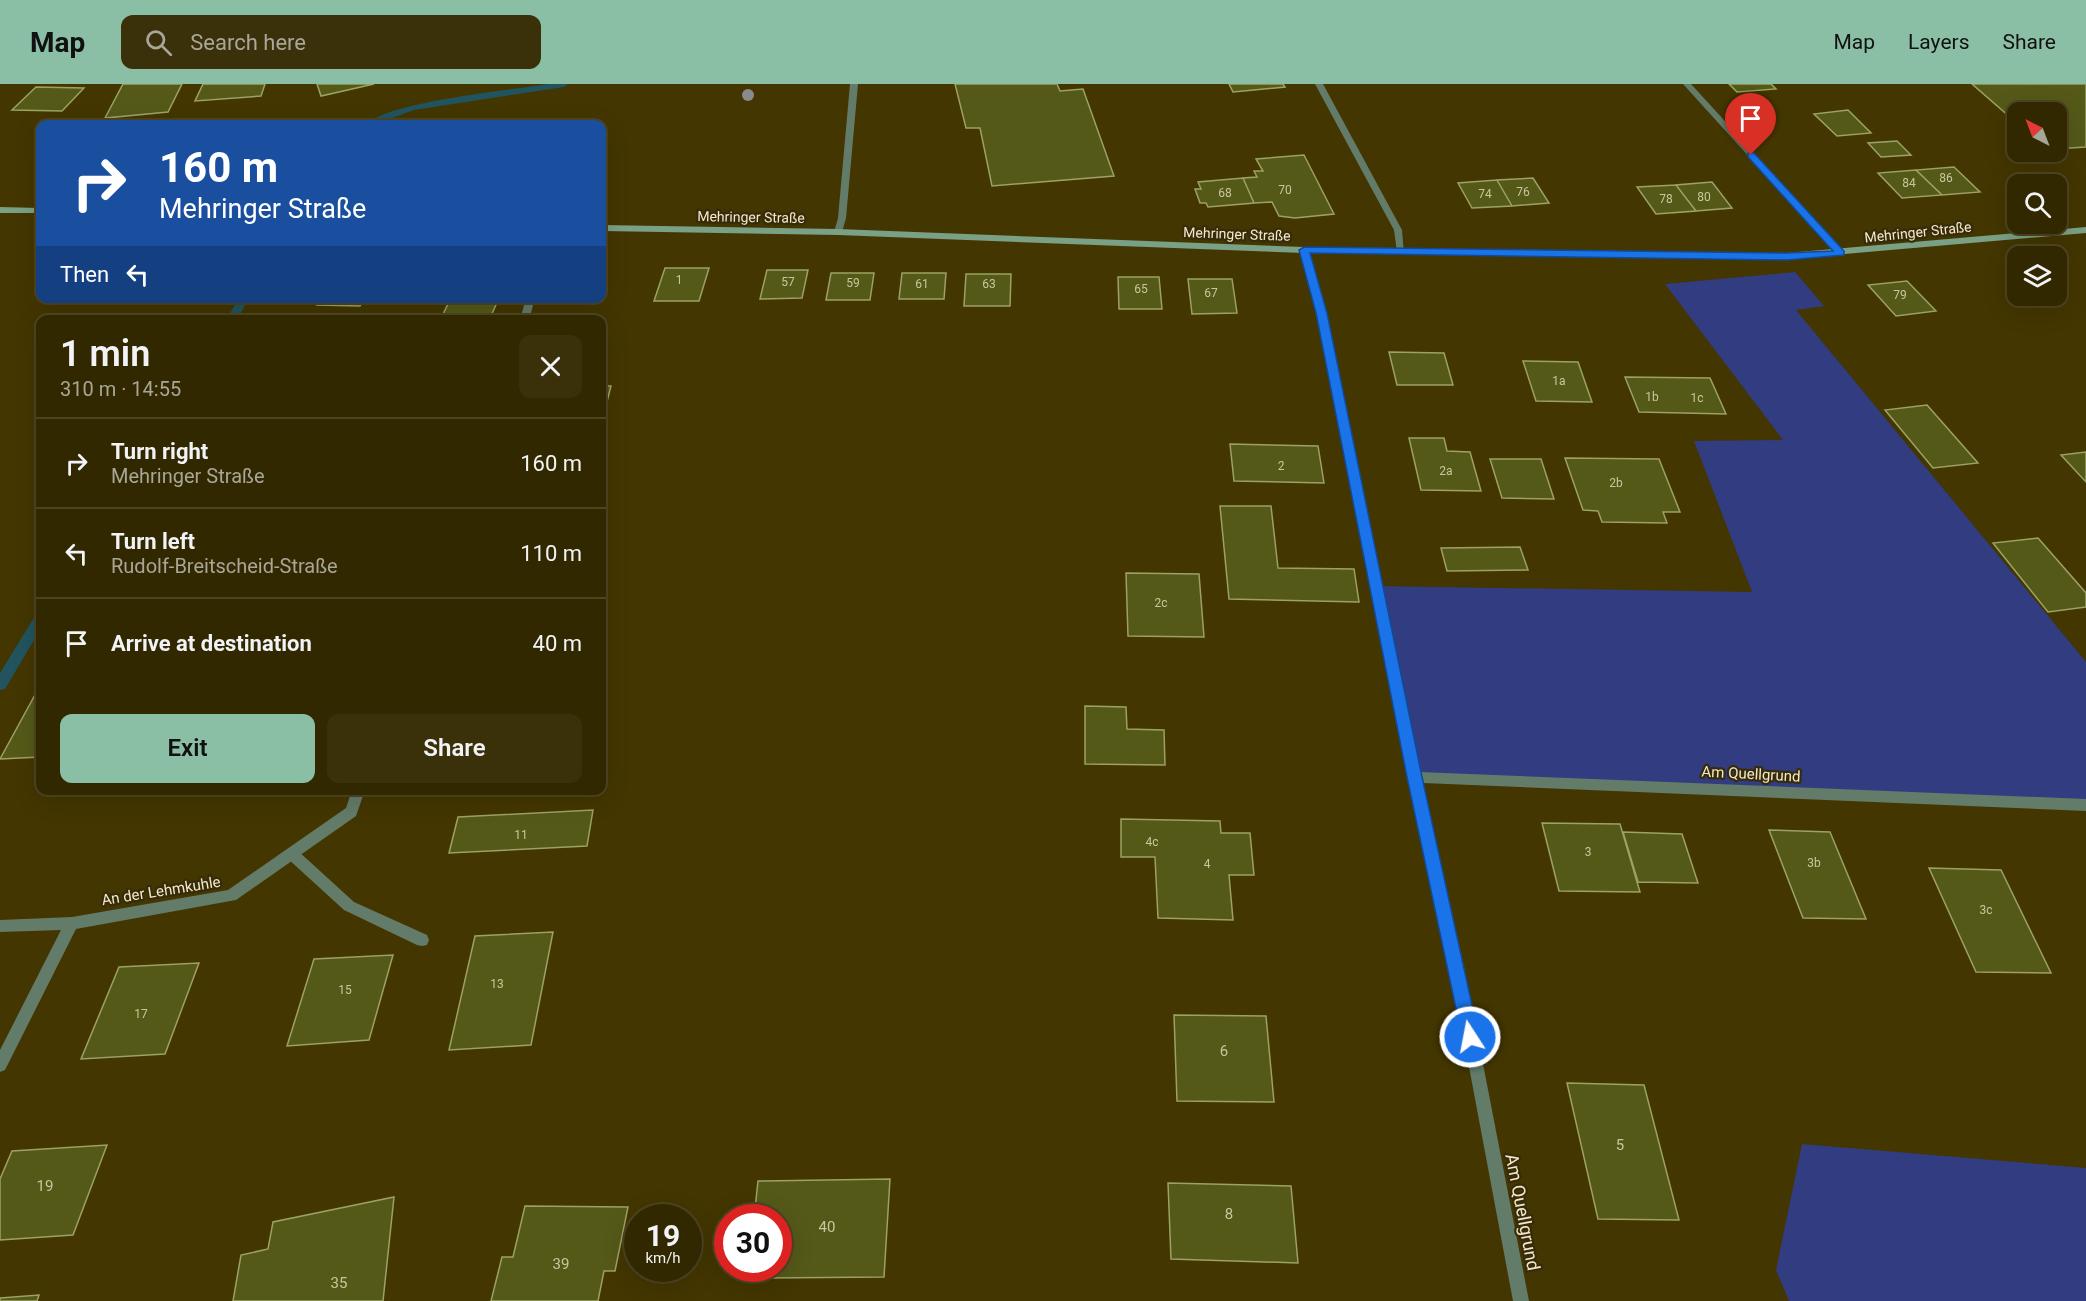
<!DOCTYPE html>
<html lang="en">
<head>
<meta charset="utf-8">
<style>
  body { margin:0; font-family:Roboto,sans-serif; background:#3a300a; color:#f1f3f6; height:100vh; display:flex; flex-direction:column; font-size:22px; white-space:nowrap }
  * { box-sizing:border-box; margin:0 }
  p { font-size:20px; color:#a8a699 }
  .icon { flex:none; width:33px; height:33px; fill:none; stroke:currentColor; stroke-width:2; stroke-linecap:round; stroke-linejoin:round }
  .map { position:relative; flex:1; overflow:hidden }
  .details { position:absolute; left:36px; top:231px; width:570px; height:480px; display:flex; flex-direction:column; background:#322800; border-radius:12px; box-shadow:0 6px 24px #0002,0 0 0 2px #4d4422 }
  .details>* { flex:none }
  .guide { position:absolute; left:36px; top:36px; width:570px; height:183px; border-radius:12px; box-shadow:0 6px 24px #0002,0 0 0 2px #4d4422; background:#1a4fa0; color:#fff; overflow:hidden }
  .needle { width:39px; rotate:318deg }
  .fabs { position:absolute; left:2007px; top:18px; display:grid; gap:12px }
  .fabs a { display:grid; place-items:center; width:60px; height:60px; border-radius:12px; background:#322800; box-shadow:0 6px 24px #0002,0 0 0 2px #4d4422; font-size:30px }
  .speed { position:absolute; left:624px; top:1120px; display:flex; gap:12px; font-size:30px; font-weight:700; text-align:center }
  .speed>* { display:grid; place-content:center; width:78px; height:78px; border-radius:50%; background:#322800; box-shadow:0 6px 24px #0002,0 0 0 2px #4d4422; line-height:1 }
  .speed small { font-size:15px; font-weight:400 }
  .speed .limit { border:9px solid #d22; background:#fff; color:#111 }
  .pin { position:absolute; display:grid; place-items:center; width:51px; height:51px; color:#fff; margin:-62px -26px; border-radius:50% 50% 50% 0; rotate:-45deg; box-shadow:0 0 6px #0007 }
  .pin .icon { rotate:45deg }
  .me { position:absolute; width:66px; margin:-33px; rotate:349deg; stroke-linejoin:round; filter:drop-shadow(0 0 4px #0008) }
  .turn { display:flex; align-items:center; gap:21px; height:126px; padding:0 24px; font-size:27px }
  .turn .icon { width:78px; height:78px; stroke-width:2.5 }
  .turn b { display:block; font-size:42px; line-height:51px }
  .then { display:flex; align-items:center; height:57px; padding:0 24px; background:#0003; gap:12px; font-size:22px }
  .round { display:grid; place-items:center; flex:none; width:63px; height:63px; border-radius:12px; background:#3a300a }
  .headline { display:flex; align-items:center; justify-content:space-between; height:102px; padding:0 24px }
  h1 { font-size:36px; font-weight:600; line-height:45px }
  .button { display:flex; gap:12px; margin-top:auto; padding:12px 24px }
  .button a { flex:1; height:69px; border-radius:12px; background:#8abfa5; color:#111; font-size:24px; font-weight:600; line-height:69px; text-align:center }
  .button a+a { background:#3a300a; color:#f1f3f6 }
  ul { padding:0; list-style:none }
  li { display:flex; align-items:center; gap:18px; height:90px; padding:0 24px; border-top:2px solid #4d4422 }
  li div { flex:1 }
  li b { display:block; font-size:22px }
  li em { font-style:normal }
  header { display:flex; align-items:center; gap:36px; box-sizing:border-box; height:84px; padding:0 30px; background:#8abfa5; color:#111 }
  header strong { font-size:28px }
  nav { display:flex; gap:33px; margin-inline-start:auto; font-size:21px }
  .search { width:420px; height:54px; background:#3a300a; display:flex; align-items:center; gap:15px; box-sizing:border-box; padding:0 21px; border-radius:12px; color:#a8a699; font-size:22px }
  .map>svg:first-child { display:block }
  .green { fill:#313c81 }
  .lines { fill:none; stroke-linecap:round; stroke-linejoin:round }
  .stream { fill:#21545e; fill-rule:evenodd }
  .building { fill:#545918; stroke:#9ca263; stroke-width:1.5 }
  .lane { fill:#637b69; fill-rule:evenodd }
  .street { fill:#637b69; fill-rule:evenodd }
  .secondary { fill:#7aa085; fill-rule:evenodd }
  .tree { fill:#898a8c }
  .route { fill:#1a73e8; stroke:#114b97; stroke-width:1.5 }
  .labels { text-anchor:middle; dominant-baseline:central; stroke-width:4.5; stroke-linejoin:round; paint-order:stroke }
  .number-label { font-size:12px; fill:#cbc59e }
  .far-street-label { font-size:14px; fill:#f3e9ca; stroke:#362c0a }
  .street-label { font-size:15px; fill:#f3e9ca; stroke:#362c0a }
  .near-number-label { font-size:15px; fill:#cbc59e }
  .near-street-label { font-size:18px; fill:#f3e9ca; stroke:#362c0a }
</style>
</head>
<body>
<header>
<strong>Map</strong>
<div class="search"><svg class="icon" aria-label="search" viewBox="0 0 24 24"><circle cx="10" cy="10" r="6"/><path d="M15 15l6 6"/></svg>Search here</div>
<nav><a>Map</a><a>Layers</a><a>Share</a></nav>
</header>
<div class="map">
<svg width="2086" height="1217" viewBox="0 0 2086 1217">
  <rect width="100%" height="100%" fill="#433600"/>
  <path class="green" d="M1795,188L1824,222L1796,226L2086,578V721L1415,693L1376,502L1752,508L1694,357L1783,356L1665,200Z
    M1802,1060L2086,1084V1217H1789L1776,1186Z"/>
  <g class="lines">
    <path class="stream" d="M548,0H568L564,3L414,26L376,40H367C388,18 512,6 548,0Z
      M239,214H249L237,236H226Z
      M40,531V546L5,605L0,606V589L35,532Z"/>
  </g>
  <path class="building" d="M123,0H182L168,28L105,34Z
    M203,0H265L261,12L195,17Z
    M317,0H374L321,12Z
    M955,0H1057L1060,7L1083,5L1114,92L992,102L980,44H966Z
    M1229,0H1283L1285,3L1233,8Z
    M1729,0H1771L1776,5L1737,8Z
    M1972,0H2086V63L2056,65V28H2018V40Z
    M36,3L84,4L62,27L12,26Z
    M1848,26L1871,49L1837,52L1814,30Z
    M1897,57L1911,71L1881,73L1868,59Z
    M1304,71L1334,130L1295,134L1279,132L1272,118L1254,119L1243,94L1257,93L1254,87H1263L1256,75Z
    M1954,83L1980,108L1942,111L1916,86Z
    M1916,86L1942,111L1902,114L1878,89Z
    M1243,94L1254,119L1208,123L1206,119H1200L1195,105H1201L1198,98Z
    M1533,94L1549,119L1512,122L1497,96Z
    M1497,96L1512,122L1472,124L1458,99Z
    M1712,98L1732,124L1696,127L1676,101Z
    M1676,101L1696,127L1656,130L1637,103Z
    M665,184H709L699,217H654Z
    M767,186H808L802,214L760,215Z
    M831,189H874L870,216H826Z
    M902,189H946L944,215H899Z
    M966,190H1011L1010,222H964Z
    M1118,193H1159L1162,225H1119Z
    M1188,195H1232L1237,229L1192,230Z
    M1907,197L1936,227L1896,232L1868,201Z
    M321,214H364L360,222L317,221Z
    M451,214H499L491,232H442Z
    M1389,268L1444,269L1453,301H1397Z
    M1523,277L1578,278L1592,318L1536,317Z
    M1625,293L1710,294L1726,330L1639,328Z
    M602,302H611L602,337Z
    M1927,321L1978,379L1933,384L1885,326Z
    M1409,354H1444L1447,367L1470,368L1481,407L1421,406Z
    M1230,360L1318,362L1324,399L1234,397Z
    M2086,368V398L2061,371Z
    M1565,374L1659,375L1680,428H1663L1667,439L1602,438L1598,427L1583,426Z
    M1490,375H1541L1554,415L1502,414Z
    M1220,422H1271L1278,484L1354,485L1359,518L1229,515Z
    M2038,454L2086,509V523L2048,528L1993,459Z
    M1520,463L1528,486L1447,487L1441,464Z
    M1126,489L1199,490L1204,553L1128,552Z
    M36,609H40V673L0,675Z
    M1085,622L1126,623L1127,645L1164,646L1165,681L1085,680Z
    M593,726L587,762L449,769L458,733Z
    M1121,735L1220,737L1221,749H1250L1254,791H1229L1233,836L1158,834L1155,773H1121Z
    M1542,739L1620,740L1640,808L1559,807Z
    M1769,746L1830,748L1866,835L1803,834Z
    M1623,748L1682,750L1698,799L1638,798Z
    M1929,784L2001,786L2051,889L1976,888Z
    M553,848L531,961L449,966L475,852Z
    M393,871L369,956L287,962L314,875Z
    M199,879L165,970L81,975L119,883Z
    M1174,931L1266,932L1274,1018L1177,1017Z
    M1567,999L1644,1001L1679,1136L1598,1135Z
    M107,1061L73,1151L0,1156V1095L12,1067Z
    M890,1095L884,1193L767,1194L768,1185H778V1134H754L758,1097Z
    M1168,1099L1291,1102L1298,1179L1171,1175Z
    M394,1113L383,1217H233L241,1171L268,1165L273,1138Z
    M525,1122L628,1123L615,1187H604L598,1217H491L502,1173H513Z
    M39,1211L37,1217H0V1214Z"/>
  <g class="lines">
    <path class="lane" d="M850,0H858L846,134L842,148L838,151L834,148L838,134Z
      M292,764L297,766L354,818L427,851L429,856L427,861L422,862L417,861L344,826L287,774L285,770L287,766Z"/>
    <path class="street" d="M1315,0H1323L1402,146L1404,170L1401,171L1397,168L1394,146Z
      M1683,0H1691L1844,167V171H1838Z
      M1304,163L1308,166L1327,229L1420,688L2086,715V727L1423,699L1465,887L1529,1217H1513L1451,887L1409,693L1317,229L1300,166Z
      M526,214H535L529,236H520Z
      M352,706H365L356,732L236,816L76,845L5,986L0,988V966L61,846L0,848V836L72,833L228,806L346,724Z"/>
    <path class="secondary" d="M0,123L40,124V129H0Z
      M602,141L838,145L1304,163L1787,169L2086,143V149L1787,175L1304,169L838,151L602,147Z"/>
  </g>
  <circle class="tree" cx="748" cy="11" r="6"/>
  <path class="route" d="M1748,69H1754L1844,167V171L1787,176L1310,169L1327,229L1422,693L1479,953L1476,959L1470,961L1465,959L1462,953L1407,693L1316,229L1299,166L1304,163L1787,169L1833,167L1748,73Z"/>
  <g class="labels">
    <g class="number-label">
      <text x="1946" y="94">86</text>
      <text x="1909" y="99">84</text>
      <text x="1285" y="106">70</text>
      <text x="1523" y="108">76</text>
      <text x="1225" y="109">68</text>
      <text x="1485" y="110">74</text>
      <text x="1704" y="113">80</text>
      <text x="1666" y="115">78</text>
      <text x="679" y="196">1</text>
      <text x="788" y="198">57</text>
      <text x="853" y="199">59</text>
      <text x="922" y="200">61</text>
      <text x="989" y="200">63</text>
      <text x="1141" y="205">65</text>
      <text x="1211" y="209">67</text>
      <text x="1900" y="211">79</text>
      <text x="1559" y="297">1a</text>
      <text x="1652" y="313">1b</text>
      <text x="1697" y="314">1c</text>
      <text x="1281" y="382">2</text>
      <text x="1446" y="387">2a</text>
      <text x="1616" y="399">2b</text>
      <text x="1161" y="519">2c</text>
      <text x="521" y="751">11</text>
      <text x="1152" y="758">4c</text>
      <text x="1588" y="768">3</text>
      <text x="1814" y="779">3b</text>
      <text x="1207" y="780">4</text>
      <text x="1986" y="826">3c</text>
      <text x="497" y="900">13</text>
      <text x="345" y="906">15</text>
      <text x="141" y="930">17</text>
    </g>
    <g class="far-street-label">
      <text transform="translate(751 133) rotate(1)">Mehringer Straße</text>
      <text transform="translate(1918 148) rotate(-6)">Mehringer Straße</text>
      <text transform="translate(1237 150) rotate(2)">Mehringer Straße</text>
    </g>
    <g class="street-label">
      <text transform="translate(1751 690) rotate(3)">Am Quellgrund</text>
      <text transform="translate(161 807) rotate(-9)">An der Lehmkuhle</text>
    </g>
    <g class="near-number-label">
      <text x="1224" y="967">6</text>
      <text x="1620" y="1061">5</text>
      <text x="45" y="1102">19</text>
      <text x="1229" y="1130">8</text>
      <text x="827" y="1143">40</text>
      <text x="561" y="1180">39</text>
      <text x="339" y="1199">35</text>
    </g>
    <g class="near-street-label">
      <text transform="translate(1523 1128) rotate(79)">Am Quellgrund</text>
    </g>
  </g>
</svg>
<div class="fabs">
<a><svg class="needle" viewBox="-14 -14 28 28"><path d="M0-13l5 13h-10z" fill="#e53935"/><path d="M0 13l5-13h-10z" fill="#a8a699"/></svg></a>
<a><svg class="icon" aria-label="search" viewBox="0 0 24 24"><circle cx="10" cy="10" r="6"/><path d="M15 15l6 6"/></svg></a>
<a><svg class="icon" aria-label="layers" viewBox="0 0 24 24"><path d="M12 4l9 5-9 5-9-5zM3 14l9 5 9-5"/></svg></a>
</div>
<div class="speed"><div>19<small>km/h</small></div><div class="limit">30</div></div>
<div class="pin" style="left:1751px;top:71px;background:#d93025"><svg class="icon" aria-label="arrive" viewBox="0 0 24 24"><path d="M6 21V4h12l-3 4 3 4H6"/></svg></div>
<svg class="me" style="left:1470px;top:953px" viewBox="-20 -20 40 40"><circle r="17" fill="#1a73e8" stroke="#fff" stroke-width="3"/><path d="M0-11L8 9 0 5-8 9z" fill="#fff"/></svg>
<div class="guide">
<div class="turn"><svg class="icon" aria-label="right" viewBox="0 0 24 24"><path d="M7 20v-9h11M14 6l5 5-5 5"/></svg><div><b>160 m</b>Mehringer Straße</div></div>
<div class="then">Then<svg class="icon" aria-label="left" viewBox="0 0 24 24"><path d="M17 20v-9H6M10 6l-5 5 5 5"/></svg></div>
</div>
<section class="details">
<div class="headline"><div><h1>1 min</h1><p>310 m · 14:55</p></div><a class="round"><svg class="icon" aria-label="close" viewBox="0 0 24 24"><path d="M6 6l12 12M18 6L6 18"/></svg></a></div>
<ul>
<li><svg class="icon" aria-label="right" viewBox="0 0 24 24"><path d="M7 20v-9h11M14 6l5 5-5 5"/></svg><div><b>Turn right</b><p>Mehringer Straße</p></div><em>160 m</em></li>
<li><svg class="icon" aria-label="left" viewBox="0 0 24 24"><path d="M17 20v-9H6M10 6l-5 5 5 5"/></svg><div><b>Turn left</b><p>Rudolf-Breitscheid-Straße</p></div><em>110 m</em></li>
<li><svg class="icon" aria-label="arrive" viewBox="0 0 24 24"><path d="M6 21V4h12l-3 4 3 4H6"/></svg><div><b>Arrive at destination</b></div><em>40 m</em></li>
</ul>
<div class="button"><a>Exit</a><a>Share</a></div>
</section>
</div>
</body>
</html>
